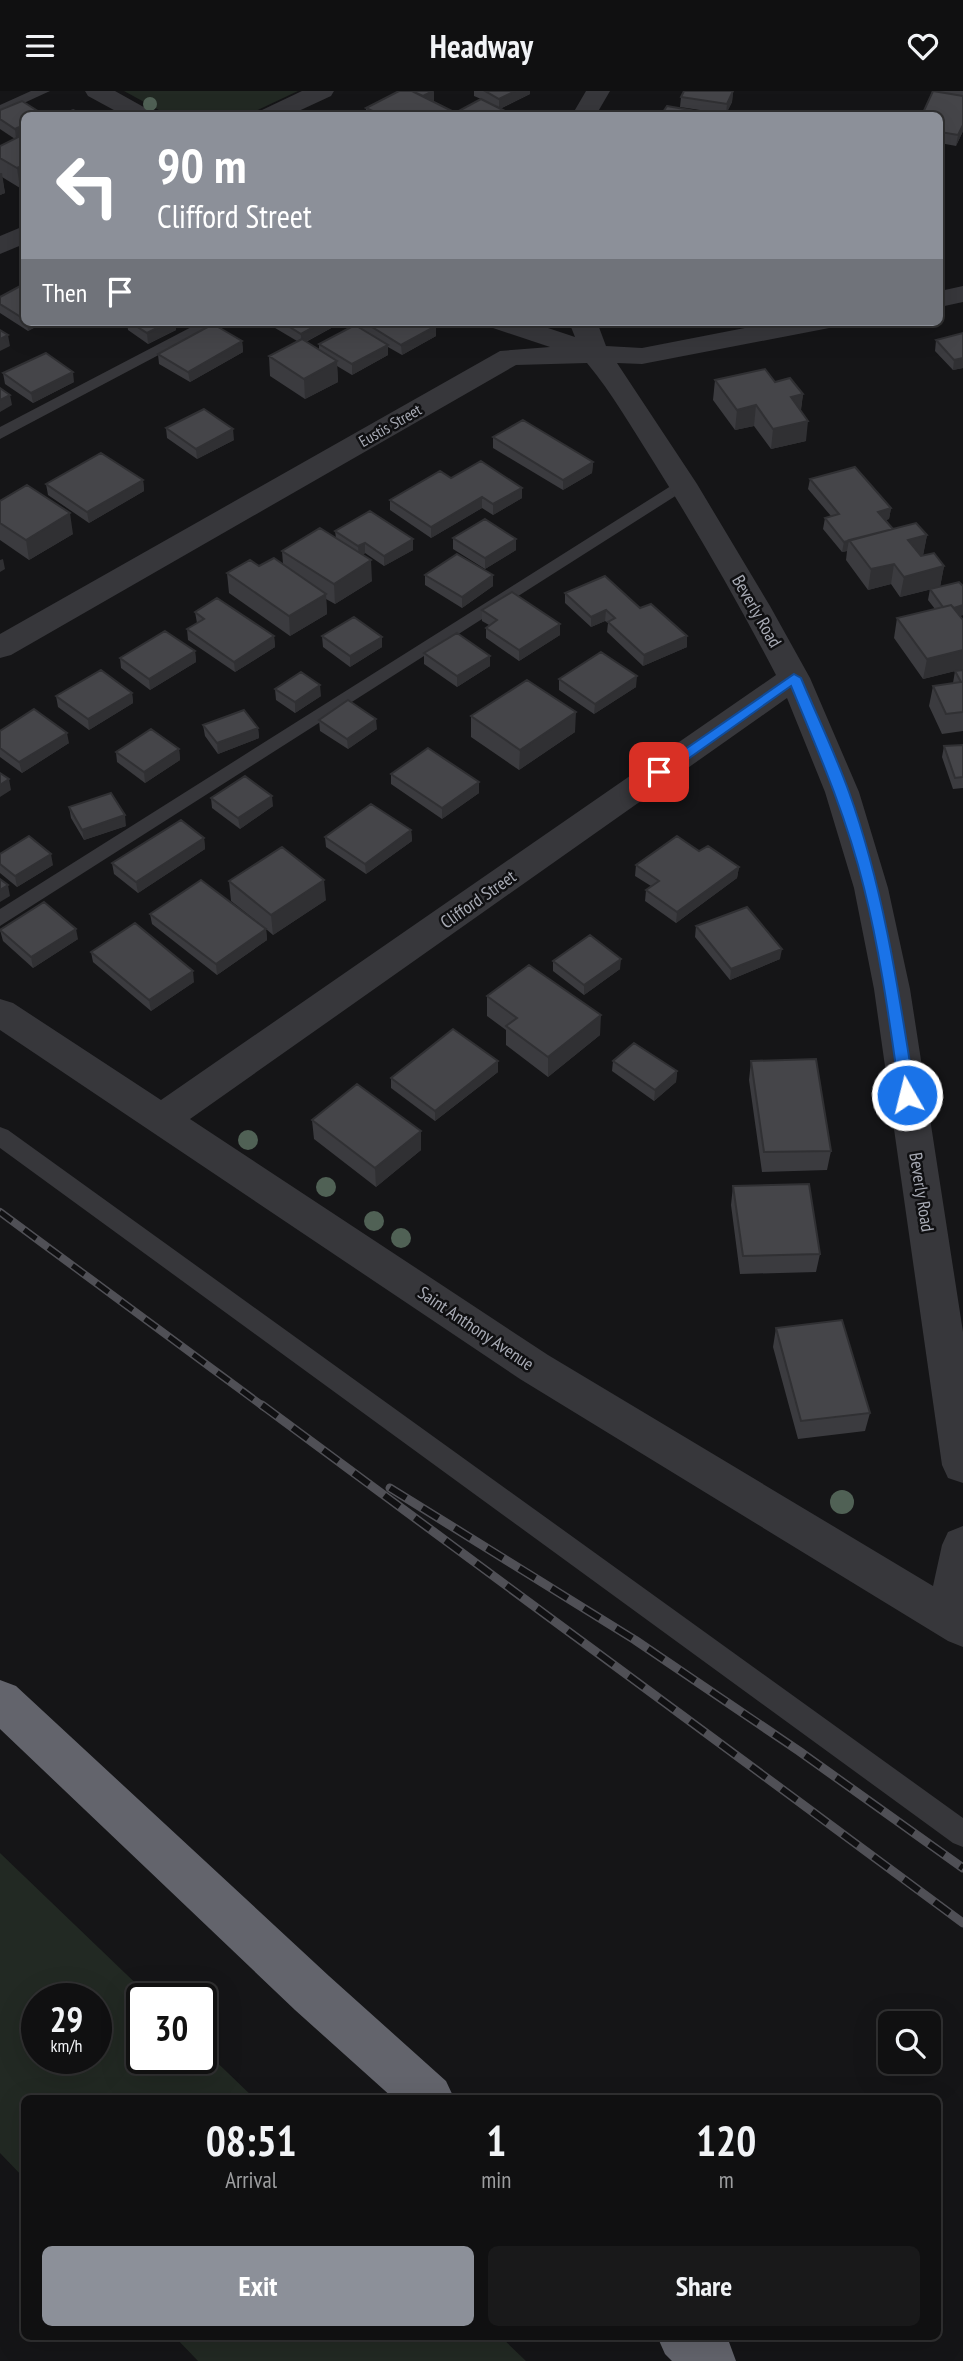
<!DOCTYPE html>
<html lang="en">
<head>
<meta charset="utf-8">
<style>
  body { margin:0; font-family:"PT Sans Narrow",sans-serif; background:#19191a; color:#f1f3f6; height:100vh; display:flex; flex-direction:column; font-size:26px; white-space:nowrap }
  * { box-sizing:border-box; margin:0 }
  p { font-size:23px; color:#9c9d9f }
  .icon { flex:none; width:38px; height:38px; fill:none; stroke:currentColor; stroke-width:2; stroke-linecap:round; stroke-linejoin:round }
  .map { position:relative; flex:1; overflow:hidden }
  .sheet { position:absolute; left:21px; top:2004px; width:920px; height:245px; display:flex; flex-direction:column; background:#101011; border-radius:10px; box-shadow:0 7px 28px #0002,0 0 0 2px #303031 }
  .sheet>* { flex:none }
  .banner { position:absolute; left:21px; top:21px; width:922px; height:214px; border-radius:10px; box-shadow:0 7px 28px #0002,0 0 0 2px #303031; background:#8c9099; color:#fff; overflow:hidden }
  .controls { position:absolute; left:878px; top:1920px; display:grid; gap:14px }
  .controls a { display:grid; place-items:center; width:63px; height:63px; border-radius:10px; background:#101011; box-shadow:0 7px 28px #0002,0 0 0 2px #303031; font-size:35px }
  .speed { position:absolute; left:21px; top:1892px; display:flex; gap:14px; font-size:35px; font-weight:700; text-align:center }
  .speed>* { display:grid; place-content:center; width:91px; height:91px; border-radius:50%; background:#101011; box-shadow:0 7px 28px #0002,0 0 0 2px #303031; line-height:1 }
  .speed small { font-size:18px; font-weight:400 }
  .speed .limit { border:4px solid #111; border-radius:10px; background:#fff; color:#111 }
  .pin { position:absolute; display:grid; place-items:center; width:60px; height:60px; color:#fff; margin:-30px; border-radius:14px; box-shadow:0 4px 10px #0006 }
  .me { position:absolute; width:77px; margin:-38px; rotate:352deg; stroke-linejoin:round; filter:drop-shadow(0 0 5px #0008) }
  .turn { display:flex; align-items:center; gap:24px; height:147px; padding:0 21px; font-size:32px }
  .turn .icon { width:91px; height:91px; stroke-width:2.5 }
  .turn b { display:block; font-size:49px; line-height:60px }
  .then { display:flex; align-items:center; height:66px; padding:0 21px; background:#0003; gap:14px; font-size:26px }
  .eta { display:flex; justify-content:space-evenly; align-items:center; height:119px; text-align:center }
  .eta b { font-size:42px; font-weight:700; line-height:49px }
  .primary-button { display:flex; gap:14px; margin-top:auto; padding:14px 21px }
  .primary-button a { flex:1; height:80px; border-radius:10px; background:#8c9099; color:#fff; font-size:28px; font-weight:700; line-height:80px; text-align:center }
  .primary-button a+a { background:#19191a; color:#f1f3f6 }
  header { display:flex; justify-content:space-between; align-items:center; height:91px; padding:0 21px; background:#101011; font-size:32px; font-weight:700 }
  .map>svg:first-child { display:block }
  .green { fill:#222923; fill-rule:evenodd }
  .lines { fill:none; stroke-linecap:round; stroke-linejoin:round }
  .service { fill:#37373b; fill-rule:evenodd }
  .minor { fill:#37373b; fill-rule:evenodd }
  .motorway { fill:#63646c; fill-rule:evenodd }
  .rail-far1-casing { stroke:#505056; stroke-width:8 }
  .rail-casing { stroke:#505056; stroke-width:9 }
  .rail-far1 { stroke:#101012; stroke-width:5; stroke-dasharray:15; stroke-linecap:butt }
  .rail { stroke:#101012; stroke-width:6; stroke-dasharray:19; stroke-linecap:butt }
  .tree { fill:#506155 }
  .wall { fill:#3b3b3f }
  .shaded-wall { fill:#303033 }
  .building { fill:#454549; stroke:#303033; stroke-width:2 }
  .route { fill:#1a73e8; stroke:#114b97; stroke-width:2 }
  .labels { text-anchor:middle; dominant-baseline:central; stroke-width:5; stroke-linejoin:round; paint-order:stroke }
  .far-street-label { font-size:16px; fill:#a8abb5; stroke:#101012 }
  .street-label { font-size:18px; fill:#a8abb5; stroke:#101012 }
</style>
</head>
<body>
<header><svg class="icon" aria-label="menu" viewBox="0 0 24 24"><path d="M4 6h16M4 12h16M4 18h16"/></svg>Headway<svg class="icon" aria-label="heart" viewBox="0 0 24 24"><path d="M12 20l-8-8c-3-5 5-10 8-4 3-6 11-1 8 4z"/></svg></header>
<div class="map">
<svg width="963" height="2270" viewBox="0 0 963 2270">
  <rect width="100%" height="100%" fill="#151517"/>
  <path class="green" d="M124,0H298L247,24H168Z
    M0,1762L151,1907L142,1908V1967H201V1956L254,2007H24V2087L0,2062ZM37,1908H96V1967H37Z
    M174,2245H500L526,2270H198Z"/>
  <g class="lines">
    <path class="service" d="M31,0H50L0,23V14Z
      M201,231H221L0,348V336Z
      M682,388L688,389L691,393L688,397L0,835V818Z
      M0,1036L8,1039L963,1727V1756L953,1752L0,1057Z"/>
    <path class="minor" d="M85,0H115L149,19L152,24H123L88,5Z
      M302,0H334L331,5L290,24H259L262,19Z
      M586,0H610L596,24H572Z
      M24,135V153L0,163V145Z
      M963,195V211L940,216V200Z
      M489,231H530L575,246L569,231H597L606,255L642,257L776,231H833L829,237L819,239L642,273L617,272L697,393L770,515L810,587L859,701L888,797L910,898L963,1241V1392L948,1387L942,1374L874,898L854,797L825,701L787,607L190,1028L548,1264L933,1495L942,1454L948,1441L963,1435V1556L948,1550L520,1288L0,939V908L13,912L161,1009L776,584C738,511 697,440 653,370C632,337 612,302 587,272L516,274L11,564L0,567V543L500,260L550,256L493,237Z"/>
    <path class="motorway" d="M0,1589L16,1595L329,1885L446,1990L454,2007H393L295,1919L0,1638Z
      M657,2245H722L729,2251L736,2270H672L665,2263Z"/>
    <g class="rail-far1-casing">
      <path id="rail-far1" d="M0,1121L264,1316"/>
    </g>
    <g class="rail-casing">
      <path id="rail" d="M262,1314L963,1832
        M390,1397L635,1549L799,1660L963,1777"/>
    </g>
    <use href="#rail-far1" class="rail-far1"/>
    <use href="#rail" class="rail"/>
  </g>
  <g class="tree">
    <circle cx="150" cy="13" r="7"/>
    <circle cx="248" cy="1049" r="10"/>
    <circle cx="326" cy="1096" r="10"/>
    <circle cx="374" cy="1130" r="10"/>
    <circle cx="401" cy="1147" r="10"/>
    <circle cx="842" cy="1411" r="12"/>
  </g>
  <path class="wall" d="M474,0H530V3L500,18L507,24H453V23L481,8L474,5Z
    M733,0L732,11L726,23L680,16L681,6Z
    M932,0H963V40L956,55L940,52V24L931,4Z
    M433,10L452,20V24H366V17L434,10Z
    M0,19L24,24L20,97L2,86L5,102L0,104V55L15,48L0,38Z
    M24,193V231H45L28,240L0,222V206Z
    M127,231H190L181,236L175,232L176,239L148,253L128,239Z
    M265,231H335V235L306,251L319,259V253L353,235L350,233L349,231H430L436,235V245L402,264L388,256V264L352,284L337,275L338,291L305,308L270,285L269,265L297,250Z
    M963,242V277L953,279L935,260L936,249Z
    M242,250L243,261L190,291L159,273L158,263Z
    M3,282L74,291L33,312L5,293Z
    M715,289L775,291L803,303L801,319L806,350L771,358L754,335L735,339L713,309Z
    M166,337L234,349L197,368L167,347Z
    M493,346L593,371L592,382L563,399L493,357Z
    M451,387L522,407L493,424L482,417L431,447L390,419V409Z
    M810,388L891,417L889,428L886,429L893,438L927,444L923,464L944,475L940,496L900,506L891,493L868,499L846,469L847,460L842,461L823,438L825,427L831,425L808,398Z
    M143,389L144,400L89,432L48,404L46,393Z
    M0,410L73,443L29,469L0,449Z
    M335,440L413,448V459L384,475L365,462L363,464L372,490L335,513L326,508L327,523L290,545L229,502L227,482L259,475L283,473L282,460L336,447Z
    M453,447L516,459L485,478L453,458Z
    M425,484H493V495L462,517L425,494Z
    M963,495V524L960,525L963,529V578L956,580L963,579V640L942,643L929,615L933,595L953,592L955,580L923,588L894,547L897,527L935,518L928,509L930,498Z
    M565,502L640,517L687,556L643,575L607,541L608,532L605,530L591,536L565,512Z
    M482,519L560,533V544L519,570L486,547V537L489,534L482,530Z
    M195,521L274,545L275,556L235,581L188,549L187,538L197,532Z
    M322,545L382,556L350,576L323,556Z
    M195,560L196,571L150,599L121,577L120,567Z
    M424,562L490,565V575L457,596L424,573Z
    M559,588L636,596L594,623L559,599Z
    M275,598L321,605L295,622L276,609Z
    M132,602L133,612L89,639L58,616L56,605Z
    M471,625L575,641L519,679L471,646Z
    M319,629L377,638L348,658L320,640Z
    M203,634L258,637L259,647L218,663L205,645Z
    M0,640L69,652L22,682L0,666Z
    M963,654V697L953,698L942,666L944,655Z
    M179,658L180,669L145,692L117,671L116,661Z
    M391,683L479,702L442,728L391,693Z
    M211,707L273,715L240,738L212,717Z
    M69,716L126,735L84,749L71,727Z
    M411,739L412,750L366,783L326,756L325,746Z
    M204,747L205,758L138,802L114,783L112,772Z
    M0,763L53,774L17,796L0,782Z
    M636,774L739,776L737,787L676,832L645,810L646,799L651,795L635,785Z
    M229,790L326,809L273,844L266,838L267,849L217,884L152,833L150,823L265,837L231,810Z
    M696,835L780,868L730,889L695,846Z
    M0,839L78,848L33,877L3,850Z
    M91,861L194,891L151,920L93,871Z
    M553,870L620,878L584,904L553,880Z
    M487,905L600,944L548,986L506,954V939L487,925Z
    M613,970L677,980L676,991L654,1010L612,980Z
    M751,970L831,1060L827,1079L762,1081L749,989Z
    M498,981L435,1030L391,997V987Z
    M312,1029L421,1059L376,1096L314,1048Z
    M733,1095L820,1163L816,1181L740,1183L731,1114Z
    M776,1237L870,1322L865,1340L798,1348L773,1256Z"/>
  <path class="shaded-wall" d="M434,0V10L419,18L418,7Z
    M515,0H530V3L499,18V8Z
    M733,0L732,11L726,23L727,13Z
    M452,20V24H443Z
    M24,34V45L16,48L15,38Z
    M963,34V40L956,55L958,44Z
    M24,74V95L20,97L17,77Z
    M0,82H2L5,102L0,104Z
    M27,231H45L28,240Z
    M169,231H175L176,239L148,253L147,242Z
    M180,231H190L181,236Z
    M323,231H335V235L301,253V243Z
    M436,235V245L402,264L401,254Z
    M8,244L10,255L0,260V248Z
    M242,250L243,261L190,291L188,281Z
    M388,254V264L352,284V273Z
    M963,267V277L953,279L954,269Z
    M337,270L338,291L305,308L304,288Z
    M73,281L74,291L33,312L31,302Z
    M803,303L800,324L791,306Z
    M10,304L12,314L0,321V309Z
    M756,314L754,335L735,339L737,319Z
    M808,330L806,350L771,358L773,338Z
    M233,338L234,349L197,368L196,358Z
    M593,371L592,382L563,399V389Z
    M143,389L144,400L89,432L87,421Z
    M522,397V407L493,424V413Z
    M482,406V417L431,447V436Z
    M891,417L889,428L877,431L878,421Z
    M70,422L73,443L29,469L26,449Z
    M927,444L923,465L905,469L908,449Z
    M413,448V459L384,475V465Z
    M516,448V459L485,478V467Z
    M849,449L847,460L842,461L844,451Z
    M365,452V462L359,466L358,455Z
    M3,468L5,478L0,481V469Z
    M371,469L372,490L335,513L334,493Z
    M894,473L891,493L868,499L871,478Z
    M944,475L940,496L900,506L904,486Z
    M493,484V495L462,517V506Z
    M326,503L327,523L290,545L289,525Z
    M963,514V524L944,529L946,519Z
    M606,519L605,530L591,536V526Z
    M560,533V544L519,570V559Z
    M274,545L275,556L235,581L234,571Z
    M687,545V556L643,575L644,564Z
    M382,546V556L350,576V565Z
    M963,559V578L923,588L927,568Z
    M195,560L196,571L150,599L149,588Z
    M490,565V575L457,596V585Z
    M637,585L636,596L594,623L595,613Z
    M320,594L321,605L295,622V611Z
    M132,602L133,612L89,639L88,628Z
    M576,621L575,641L519,679L520,659Z
    M376,628L377,638L348,658L347,648Z
    M258,637L259,647L218,663L217,652Z
    M67,642L69,652L22,682L19,671Z
    M179,658L180,669L145,692L144,681Z
    M9,688L11,699L0,706V694Z
    M479,691V702L442,728V717Z
    M272,705L273,715L240,738L238,727Z
    M125,724L126,735L84,749L82,739Z
    M411,739L412,750L366,783L365,773Z
    M204,747L205,758L138,802L136,791Z
    M51,763L53,774L17,796L15,785Z
    M739,776L737,787L676,832L677,821Z
    M324,789L326,809L273,844L271,824Z
    M8,794L10,805L0,811V799Z
    M76,838L78,848L33,877L31,866Z
    M266,838L267,849L217,884L216,873Z
    M782,858L780,868L730,889L731,878Z
    M621,868L620,878L584,904V894Z
    M193,880L194,891L151,920L149,909Z
    M601,924L600,944L548,986V966Z
    M498,970V981L435,1030V1020Z
    M677,980L676,991L654,1010L655,999Z
    M421,1040V1059L376,1096L375,1077Z"/>
  <path class="building" d="M399,0H412L452,20L443,24H381L366,17Z
    M412,0H433L423,5Z
    M485,0H515L499,8Z
    M684,0H733L727,13L681,6Z
    M933,0L963,5V34L958,44L940,41V24H922Z
    M481,8L507,21L500,24H456L453,23Z
    M22,10L44,24H24V34L15,38L0,28V19Z
    M667,15L713,23L712,24H661Z
    M73,19L83,24H61Z
    M24,43V74L17,77L0,67V55Z
    M24,193V228L0,213V206Z
    M130,231H169L147,242Z
    M282,231H323L301,243Z
    M364,231H430L436,235L401,254Z
    M213,233L242,250L188,281L158,263Z
    M355,234L388,254L352,273L319,253Z
    M0,239L8,244L0,248Z
    M963,242V267L954,269L936,249Z
    M302,248L337,270L304,288L269,265Z
    M46,262L73,281L31,302L3,282Z
    M765,278L775,291L790,287L803,303L791,306L808,330L773,338L756,314L737,319L715,289Z
    M0,297L10,304L0,309Z
    M204,318L233,338L196,358L166,337Z
    M523,329L593,371L563,389L493,346Z
    M101,362L143,389L87,421L46,393Z
    M481,370L522,397L493,413L482,406L431,436L390,409L440,380L451,387Z
    M855,376L891,417L878,421L893,438L844,451L825,427L839,423L810,388Z
    M27,394L70,422L26,449L0,432V410Z
    M370,420L413,448L384,465L365,452L358,455L335,440Z
    M485,428L516,448L485,467L453,447Z
    M916,432L927,444L908,449L921,465L934,462L944,475L904,486L894,473L871,478L849,449Z
    M320,437L371,469L334,493L282,460Z
    M457,463L493,484L462,506L425,484Z
    M274,467L326,503L289,525L227,482L250,469L259,475Z
    M605,485L640,517L651,513L687,545L644,564L608,531L615,527L606,519L591,526L565,502Z
    M959,491L963,495V514L954,517L951,514L943,516L930,498Z
    M512,501L560,533L519,559L486,537L497,529L482,519Z
    M217,507L274,545L234,571L187,538L204,528L195,521Z
    M951,514L963,529V559L927,568L897,527Z
    M354,526L382,546L350,565L322,545Z
    M165,540L195,560L149,588L120,567Z
    M457,542L490,565L457,585L424,562Z
    M601,561L637,585L595,613L559,588Z
    M101,579L132,602L88,628L56,605Z
    M963,579V621L946,623L933,595L961,591L955,580Z
    M301,581L320,594L295,611L275,598Z
    M527,589L576,621L520,659L471,625Z
    M348,609L376,628L347,648L319,629Z
    M34,618L67,642L19,671L0,657V640Z
    M244,619L258,637L217,652L203,634Z
    M151,638L179,658L144,681L116,661Z
    M963,654V686L955,687L944,655Z
    M428,657L479,691L442,717L391,683Z
    M0,682L9,688L0,694Z
    M245,685L272,705L238,727L211,707Z
    M111,702L125,724L82,739L69,716Z
    M371,713L411,739L365,773L325,746Z
    M181,729L204,747L136,791L112,772Z
    M29,745L51,763L15,785L0,773V763Z
    M677,745L699,760L708,755L739,776L677,821L646,799L659,790L636,774Z
    M282,756L324,789L271,824L229,790Z
    M0,788L8,794L0,799Z
    M201,789L266,838L216,873L150,823Z
    M44,811L76,838L31,866L0,839Z
    M747,816L782,858L731,878L696,835Z
    M135,832L193,880L149,909L91,861Z
    M590,844L621,868L584,894L553,870Z
    M529,874L601,924L548,966L506,935L517,927L487,905Z
    M453,938L498,970L435,1020L391,987Z
    M634,952L677,980L655,999L613,970Z
    M816,968L831,1060L764,1061L751,970Z
    M357,993L421,1040L375,1077L312,1029Z
    M809,1093L820,1163L743,1165L733,1095Z
    M842,1229L870,1322L801,1330L776,1237Z"/>
  <path class="route" d="M794,583L801,587C817,625 835,662 849,701C884,798 899,902 915,1004L907,1010L900,1004C890,935 881,865 864,797C847,727 819,662 791,595L664,685L659,686L652,681Z"/>
  <g class="labels">
    <g class="far-street-label">
      <text transform="translate(390 334) rotate(-30)">Eustis Street</text>
    </g>
    <g class="street-label">
      <text transform="translate(757 520) rotate(60)">Beverly Road</text>
      <text transform="translate(478 808) rotate(-35)">Clifford Street</text>
      <text transform="translate(922 1101) rotate(81)">Beverly Road</text>
      <text transform="translate(476 1237) rotate(34)">Saint Anthony Avenue</text>
    </g>
  </g>
</svg>
<div class="controls">
<a><svg class="icon" aria-label="search" viewBox="0 0 24 24"><circle cx="10" cy="10" r="6"/><path d="M15 15l6 6"/></svg></a>
</div>
<div class="speed"><div>29<small>km/h</small></div><div class="limit">30</div></div>
<div class="pin" style="left:659px;top:681px;background:#d93025"><svg class="icon" aria-label="arrive" viewBox="0 0 24 24"><path d="M6 21V4h12l-3 4 3 4H6"/></svg></div>
<svg class="me" style="left:907px;top:1004px" viewBox="-20 -20 40 40"><circle r="17" fill="#1a73e8" stroke="#fff" stroke-width="3"/><path d="M0-11L8 9 0 5-8 9z" fill="#fff"/></svg>
<div class="banner">
<div class="turn"><svg class="icon" aria-label="left" viewBox="0 0 24 24"><path d="M17 20v-9H6M10 6l-5 5 5 5"/></svg><div><b>90 m</b>Clifford Street</div></div>
<div class="then">Then<svg class="icon" aria-label="arrive" viewBox="0 0 24 24"><path d="M6 21V4h12l-3 4 3 4H6"/></svg></div>
</div>
<section class="sheet">
<div class="eta">
<div><b>08:51</b><p>Arrival</p></div>
<div><b>1</b><p>min</p></div>
<div><b>120</b><p>m</p></div>
</div>
<div class="primary-button"><a>Exit</a><a>Share</a></div>
</section>
</div>
</body>
</html>
